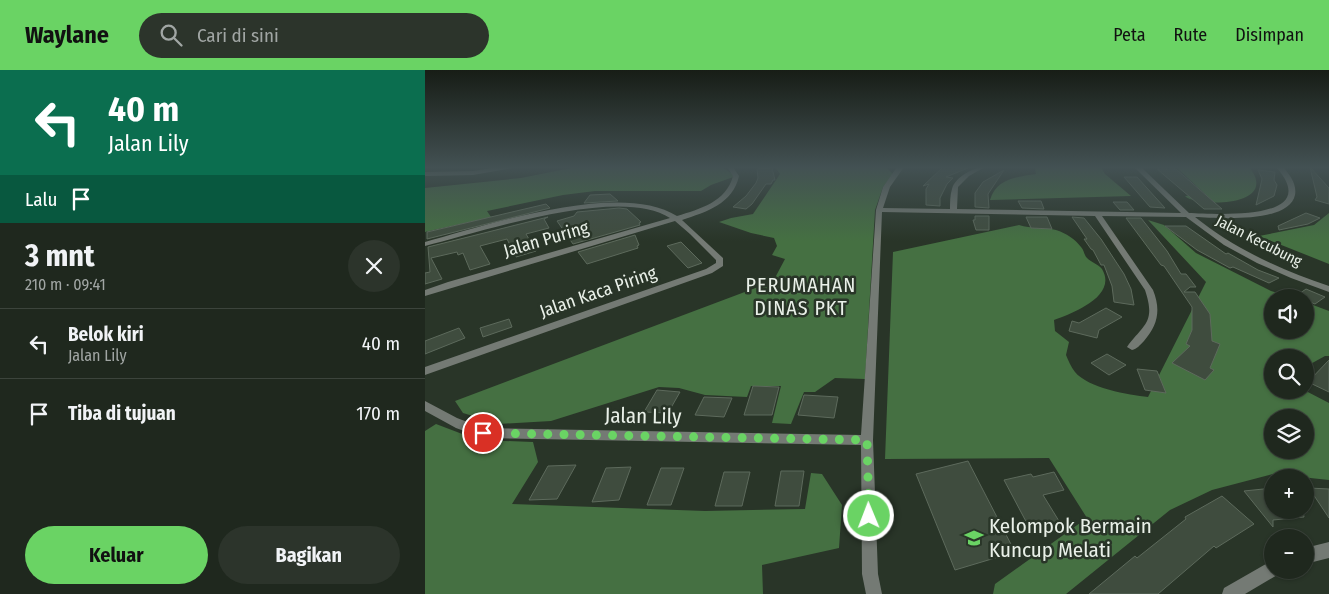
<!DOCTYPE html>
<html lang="id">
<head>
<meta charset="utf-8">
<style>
  body { margin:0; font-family:"Fira Sans Condensed",sans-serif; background:#2c342b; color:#f1f3f6; height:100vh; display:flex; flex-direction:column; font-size:19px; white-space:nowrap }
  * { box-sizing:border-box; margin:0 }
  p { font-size:16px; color:#a1a6a4 }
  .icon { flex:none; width:28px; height:28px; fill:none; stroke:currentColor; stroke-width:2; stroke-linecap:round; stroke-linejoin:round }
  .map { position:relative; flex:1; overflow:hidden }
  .panel { display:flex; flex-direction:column; background:#1f281e; width:425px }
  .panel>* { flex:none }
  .banner { background:#0b6e4f; color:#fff; overflow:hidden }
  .buttons { position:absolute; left:839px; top:219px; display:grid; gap:10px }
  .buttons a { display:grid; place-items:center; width:50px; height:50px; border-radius:50%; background:#1f281e; box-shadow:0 1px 4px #0004,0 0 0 1px #3c443c; font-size:25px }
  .pin { position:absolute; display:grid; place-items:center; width:42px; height:42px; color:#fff; margin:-21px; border:2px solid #fff; border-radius:50%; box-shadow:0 1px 5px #0007 }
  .me { position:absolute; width:55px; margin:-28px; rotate:359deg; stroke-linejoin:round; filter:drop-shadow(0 0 4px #0008) }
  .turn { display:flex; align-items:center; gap:18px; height:105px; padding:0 25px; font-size:22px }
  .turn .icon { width:65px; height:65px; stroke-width:2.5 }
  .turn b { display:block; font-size:35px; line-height:42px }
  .then { display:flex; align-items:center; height:48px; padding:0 25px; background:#0003; gap:10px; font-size:19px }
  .round { display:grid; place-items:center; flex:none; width:52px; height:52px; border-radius:26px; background:#2c342b }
  .headline { display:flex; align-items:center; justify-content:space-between; height:85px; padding:0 25px }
  h1 { font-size:30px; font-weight:700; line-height:38px }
  .cta { display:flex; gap:10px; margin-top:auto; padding:10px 25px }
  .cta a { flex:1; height:58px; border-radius:30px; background:#6ad364; color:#111; font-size:20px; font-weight:700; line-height:58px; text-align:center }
  .cta a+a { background:#2c342b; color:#f1f3f6 }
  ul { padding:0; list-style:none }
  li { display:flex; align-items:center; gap:15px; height:70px; padding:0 25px; border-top:1px solid #3c443c }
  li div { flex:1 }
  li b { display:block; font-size:19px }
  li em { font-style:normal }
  header { display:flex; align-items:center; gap:30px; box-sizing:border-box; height:70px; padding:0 25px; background:#6ad364; color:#111 }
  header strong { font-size:24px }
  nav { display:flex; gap:28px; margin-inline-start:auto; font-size:18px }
  .search { width:350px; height:45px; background:#2c342b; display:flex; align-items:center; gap:12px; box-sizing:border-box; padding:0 18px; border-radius:28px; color:#a1a6a4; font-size:19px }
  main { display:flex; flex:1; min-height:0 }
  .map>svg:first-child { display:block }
  .forest { fill:#457042; fill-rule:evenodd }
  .building { fill:#3f4c3e; stroke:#5d6a5c }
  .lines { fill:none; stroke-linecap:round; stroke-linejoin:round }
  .street { fill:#747a74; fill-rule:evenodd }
  .route { stroke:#6ad364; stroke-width:9; stroke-dasharray:0 16.2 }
  .labels { text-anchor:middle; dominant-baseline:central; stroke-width:5; stroke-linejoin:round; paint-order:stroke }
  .far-street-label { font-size:15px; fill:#e9f0e8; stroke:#293528 }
  .street-label { font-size:18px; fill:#e9f0e8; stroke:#293528 }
  .quarter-label { font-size:20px; letter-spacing:1px; fill:#e9f0e8; stroke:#293528 }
  .near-street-label { font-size:21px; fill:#e9f0e8; stroke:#293528 }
  .near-poi-label { font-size:21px; fill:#e9f0e8; stroke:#293528; text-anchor:start }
</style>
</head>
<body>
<header>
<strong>Waylane</strong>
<div class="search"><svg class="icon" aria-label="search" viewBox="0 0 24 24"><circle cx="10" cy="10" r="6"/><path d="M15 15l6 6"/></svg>Cari di sini</div>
<nav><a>Peta</a><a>Rute</a><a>Disimpan</a></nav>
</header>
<main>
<section class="panel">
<div class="banner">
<div class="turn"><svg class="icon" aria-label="left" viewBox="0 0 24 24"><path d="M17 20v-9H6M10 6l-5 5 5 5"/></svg><div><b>40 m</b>Jalan Lily</div></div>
<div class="then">Lalu<svg class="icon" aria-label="arrive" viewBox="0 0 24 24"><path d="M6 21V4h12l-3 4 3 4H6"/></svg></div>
</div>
<div class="headline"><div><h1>3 mnt</h1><p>210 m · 09:41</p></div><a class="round"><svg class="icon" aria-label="close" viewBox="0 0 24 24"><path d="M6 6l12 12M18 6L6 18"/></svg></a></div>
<ul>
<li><svg class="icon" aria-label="left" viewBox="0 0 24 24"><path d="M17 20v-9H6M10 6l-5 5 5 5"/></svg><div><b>Belok kiri</b><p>Jalan Lily</p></div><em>40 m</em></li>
<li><svg class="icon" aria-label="arrive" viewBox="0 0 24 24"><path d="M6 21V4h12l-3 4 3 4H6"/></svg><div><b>Tiba di tujuan</b></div><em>170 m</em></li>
</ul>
<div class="cta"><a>Keluar</a><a>Bagikan</a></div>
</section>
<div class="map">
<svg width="904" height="524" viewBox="0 0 904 524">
  <rect width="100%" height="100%" fill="#293528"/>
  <path class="forest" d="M151,97H297L311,106L286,115L276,121H170L138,125L62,141L66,147L62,149H58L0,162V118L96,108Z
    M350,97H461L468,104L458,117L450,140L440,309L410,308L390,322H379L366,354L347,353L356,316H326L322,327L280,325L254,318L234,317L126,351L74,354L38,343L30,331L341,214L351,206L360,189L347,185L352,176L349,168L326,163L294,152L306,148L328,144L355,104Z
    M612,97H676L680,104L706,126L565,130C571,109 591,107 611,104L610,98Z
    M747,97L825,98C855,138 770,137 760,126L780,124L752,98Z
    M904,143V194L834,166L889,155Z
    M723,150L739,155L771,183L846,221L866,227L848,228V260H880V232L904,241V286H900L880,297V288H848V320H879L904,333V410L848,404L787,420L745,440L641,524H568L570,514L662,448L624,388L460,389L468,182L594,155C606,159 619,157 631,160C641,163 651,170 656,177C659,180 659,185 662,188C666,192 673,194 677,199C693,226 648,243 629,250L630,261L644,272L641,285C643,290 646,297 650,302C663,318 704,325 723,327L781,212ZM848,348H880V380H848Z
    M11,354L53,370L108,372L113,392L87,434L280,441L380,439L386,403L397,404L417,435L414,478L337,495L338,524H0V361Z"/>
  <path class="building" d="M518,97L543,98L521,107L528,108L522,114L515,128V136L501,135V119L504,114L498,116Z
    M885,97L904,118V134L890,130L892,127Z
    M347,98L350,110H348L346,114H341L327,134L321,139L308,137L321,126L331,113L333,108L332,99Z
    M732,99H751L797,139H779Z
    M579,100L563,124L564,138L550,137V123L558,112Z
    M833,100L850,102L849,110L852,115L849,126L831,135L837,109Z
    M699,107H712L740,138L725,137Z
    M185,124L193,131L159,133L165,125Z
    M593,131H616L619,139L597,138Z
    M688,132H702L709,140H695Z
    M121,134L125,138L2,169V162Z
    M194,138L202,139L216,152L214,153L215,155L148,174L132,151L149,146L152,142Z
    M881,143L895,148L883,154L854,160L853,156Z
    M550,146H564V160H551L548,150H550Z
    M123,147L119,149L124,158L101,164L111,181L91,187L82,169L55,176L65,194L45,200L38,183L33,185L32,182L6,188L17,209L0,214V203L5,202L3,177Z
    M601,147H622L627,159L606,158Z
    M647,147L659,148L676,169L699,204L706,219L709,235L689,232L687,216L679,195H676L668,180L666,179L659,169H662Z
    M701,148H716L742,181L756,204H761L771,217H765L759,222H770L785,244L787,271L795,274L785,298L789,300L780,310L747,293L765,276L761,274L767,260V237L739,196L736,195Z
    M740,156H761L801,184L803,183L833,200L854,208L844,213L808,197L805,198L772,180Z
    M210,165L214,175L212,176L213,178L162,194L153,182Z
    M256,172L277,193L263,198L242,176Z
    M881,219L900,227L890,234L880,230V228L871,226Z
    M681,238L697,247L674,260L672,268L644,261L647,251L654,253Z
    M84,249L87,257L58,267L55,258Z
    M34,258L40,268L0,284V271Z
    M682,284L701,295L684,305L666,293Z
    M904,290V322L883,312Z
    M712,299L732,301L741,323L720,320Z
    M328,316L354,317L347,345H319Z
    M232,320L255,322L243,343L219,342Z
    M379,325L413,327L409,348L373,345Z
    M279,327L307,328L299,347L270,345Z
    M543,391L590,482L530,500L491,404Z
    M151,395L132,429L104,430L123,396Z
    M206,397L194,430L167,432L181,398Z
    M236,398H259L246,435H222Z
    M356,401H379L374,436H350Z
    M299,402H325L317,436H290Z
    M629,402L639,420L618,425L634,451L605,459L579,410L606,404L608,407Z
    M848,418V440H878L879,447L848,450V457L819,421Z
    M884,418L904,419V448Z
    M797,426L829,454L791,478L789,476L733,524H664L710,486L712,488L761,449L760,447Z"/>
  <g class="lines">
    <path class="street" d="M74,97H93L48,105L0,106V102L48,101Z
      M302,97H308L314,106C308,134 281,142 257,150L298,188V196L287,203L0,305V297L281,199L291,193V190L265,164L250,151L0,226V220L23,212L245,148C195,115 57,162 0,176V172C62,155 195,110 252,146C275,139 301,132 308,106Z
      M472,97H479L465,117L458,138L525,139C525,133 525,125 527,119C530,107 549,97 560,97L544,106L533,117L532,139L756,143L709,97H716L764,143C791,144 900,152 851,97H858C865,105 872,114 870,125C864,154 792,148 770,147C810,179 856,200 904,216V222L866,208L832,193L799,175L761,147L677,146L728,220C736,240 733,255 719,271C715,275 712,279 707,280L702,277C719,254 731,253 720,220L670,146L457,142L448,370L453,504L457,524H441L437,504L436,375L58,368L31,358L0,341V331L32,348L58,358L436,365L451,140L458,117Z
      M904,472V488L880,494V478Z
      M848,490V500H855L854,504L820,524H797L799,518Z"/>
  </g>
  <linearGradient id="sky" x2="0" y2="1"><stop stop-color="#171d16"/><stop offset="0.57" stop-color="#435153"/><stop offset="1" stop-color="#435153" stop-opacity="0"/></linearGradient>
  <rect width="904" height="171" fill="url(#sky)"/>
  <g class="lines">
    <path class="route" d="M58,363L442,370L444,446"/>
  </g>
  <defs>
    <g id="school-bare" transform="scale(1.5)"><path d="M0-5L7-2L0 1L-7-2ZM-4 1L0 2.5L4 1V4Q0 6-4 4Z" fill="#6ad364" stroke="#293528" stroke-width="2.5" paint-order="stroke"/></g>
  </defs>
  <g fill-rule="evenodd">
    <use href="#school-bare" x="549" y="468"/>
  </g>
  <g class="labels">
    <g class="far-street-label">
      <text transform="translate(834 171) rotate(27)">Jalan Kecubung</text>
    </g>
    <g class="street-label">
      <text transform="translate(121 169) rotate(-16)">Jalan Puring</text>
      <text transform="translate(173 222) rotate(-19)">Jalan Kaca Piring</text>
    </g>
    <g class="quarter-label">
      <text x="376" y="215">PERUMAHAN<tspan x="376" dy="23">DINAS PKT</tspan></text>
    </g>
    <g class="near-street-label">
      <text transform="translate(218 346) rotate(1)">Jalan Lily</text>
    </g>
    <g class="near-poi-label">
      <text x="564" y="456">Kelompok Bermain<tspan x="564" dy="24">Kuncup Melati</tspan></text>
    </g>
  </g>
</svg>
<div class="buttons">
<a><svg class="icon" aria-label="sound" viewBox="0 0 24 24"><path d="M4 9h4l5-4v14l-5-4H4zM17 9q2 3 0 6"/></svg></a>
<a><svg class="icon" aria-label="search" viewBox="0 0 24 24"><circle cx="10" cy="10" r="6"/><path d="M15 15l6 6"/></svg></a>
<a><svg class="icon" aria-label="layers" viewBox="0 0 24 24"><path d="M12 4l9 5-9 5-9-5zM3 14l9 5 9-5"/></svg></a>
<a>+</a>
<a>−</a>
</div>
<div class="pin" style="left:58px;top:363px;background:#d93025"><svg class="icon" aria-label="arrive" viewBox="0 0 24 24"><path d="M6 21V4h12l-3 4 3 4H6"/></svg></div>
<svg class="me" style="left:444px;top:446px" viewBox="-20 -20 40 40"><circle r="17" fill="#6ad364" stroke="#fff" stroke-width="3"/><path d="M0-11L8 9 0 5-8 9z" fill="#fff"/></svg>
</div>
</main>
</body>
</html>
